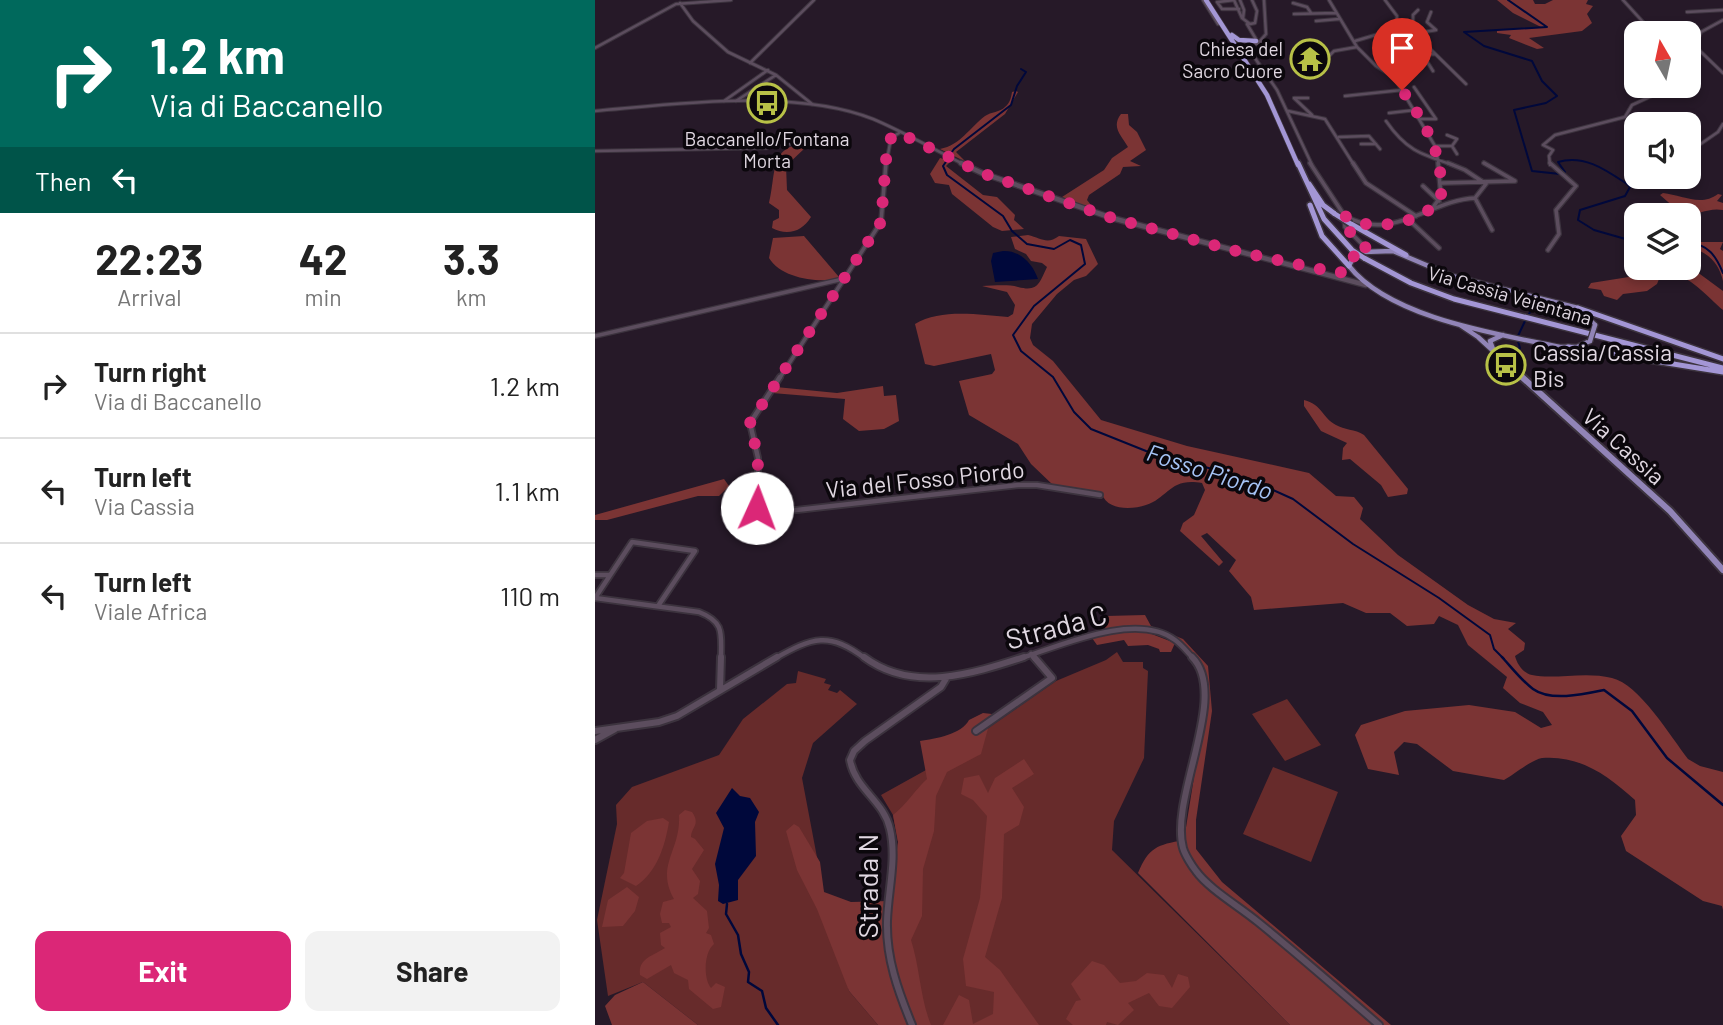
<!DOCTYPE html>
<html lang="en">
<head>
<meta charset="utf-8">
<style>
  body { margin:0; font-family:Barlow,sans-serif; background:#f2f2f2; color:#222; height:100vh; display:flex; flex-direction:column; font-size:26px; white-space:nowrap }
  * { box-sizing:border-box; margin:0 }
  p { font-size:23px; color:#767676 }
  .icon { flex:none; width:38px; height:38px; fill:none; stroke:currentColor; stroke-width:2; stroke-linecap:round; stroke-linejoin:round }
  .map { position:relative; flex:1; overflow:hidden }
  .sheet { display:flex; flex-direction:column; background:#fff; width:595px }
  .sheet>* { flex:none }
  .guide { background:#00695c; color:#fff; overflow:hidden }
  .needle { width:46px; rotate:351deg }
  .tools { position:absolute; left:1029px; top:21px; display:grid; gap:14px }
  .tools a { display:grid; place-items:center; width:77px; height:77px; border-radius:14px; background:#fff; box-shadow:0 4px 10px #0003; font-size:35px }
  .pin { position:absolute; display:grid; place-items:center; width:60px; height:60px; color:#fff; margin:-72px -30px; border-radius:50% 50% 50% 0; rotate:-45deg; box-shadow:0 0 7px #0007 }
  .pin .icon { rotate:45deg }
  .me { position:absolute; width:77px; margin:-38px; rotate:2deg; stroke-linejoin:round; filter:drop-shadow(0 0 5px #0008) }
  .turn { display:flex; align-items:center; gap:24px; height:147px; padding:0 35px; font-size:32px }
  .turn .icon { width:91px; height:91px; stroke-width:2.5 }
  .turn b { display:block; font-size:49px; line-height:60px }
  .then { display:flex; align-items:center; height:66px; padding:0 35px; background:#0003; gap:14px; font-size:26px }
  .eta { display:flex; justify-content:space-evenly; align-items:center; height:119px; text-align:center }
  .eta b { font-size:42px; font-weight:700; line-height:49px }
  .action { display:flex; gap:14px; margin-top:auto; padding:14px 35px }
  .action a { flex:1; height:80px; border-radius:14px; background:#db2777; color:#fff; font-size:28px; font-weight:700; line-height:80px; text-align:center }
  .action a+a { background:#f2f2f2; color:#222 }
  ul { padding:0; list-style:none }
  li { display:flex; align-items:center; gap:21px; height:105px; padding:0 35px; border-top:2px solid #e0e0e0 }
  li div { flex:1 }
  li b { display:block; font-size:26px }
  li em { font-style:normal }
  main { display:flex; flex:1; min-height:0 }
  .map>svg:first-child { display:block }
  .green { fill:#672b2b }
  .forest { fill:#7b3434 }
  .water { fill:#00083b }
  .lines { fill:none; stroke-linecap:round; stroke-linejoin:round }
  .stream-far1 { stroke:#00083b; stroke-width:2 }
  .stream { stroke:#00083b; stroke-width:2.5 }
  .minor-far3-casing { stroke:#3c333e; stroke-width:4.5 }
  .minor-far2-casing { stroke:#3c333e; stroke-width:6 }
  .minor-far1-casing { stroke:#3c333e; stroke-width:8 }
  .minor-casing { stroke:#3c333e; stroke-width:10 }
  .tertiary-far1-casing { stroke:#3c333e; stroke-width:4.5 }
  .tertiary-casing { stroke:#3c333e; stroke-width:7 }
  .primary-far1-casing { stroke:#3c333e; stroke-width:7 }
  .primary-casing { stroke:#3c333e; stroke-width:10 }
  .trunk-far1-casing { stroke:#3c333e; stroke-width:6 }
  .trunk-casing { stroke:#3c333e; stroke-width:8 }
  .minor-far3 { stroke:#5c4d5e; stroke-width:2.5 }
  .minor-far2 { stroke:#5c4d5e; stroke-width:3.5 }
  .minor-far1 { stroke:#5c4d5e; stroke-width:4.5 }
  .minor { stroke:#5c4d5e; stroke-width:6 }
  .tertiary-far1 { stroke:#5c4d5e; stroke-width:2.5 }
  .tertiary { stroke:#5c4d5e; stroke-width:4.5 }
  .primary-far1 { stroke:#9184b7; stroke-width:4.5 }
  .primary { stroke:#9184b7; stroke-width:6 }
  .trunk-far1 { stroke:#a396d5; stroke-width:4.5 }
  .trunk { stroke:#a396d5; stroke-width:5 }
  .primary-bridge-casing { stroke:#3c333e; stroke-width:7; stroke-linecap:butt }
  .trunk-bridge-casing { stroke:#3c333e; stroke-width:8; stroke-linecap:butt }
  .primary-bridge { stroke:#9184b7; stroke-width:4.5 }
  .trunk-bridge { stroke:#a396d5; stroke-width:5 }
  .route { stroke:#db2777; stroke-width:12; stroke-dasharray:0 21.6 }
  .labels { text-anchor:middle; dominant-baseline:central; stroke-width:7; stroke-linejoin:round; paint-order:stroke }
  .far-poi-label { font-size:19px; fill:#e1d8e2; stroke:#0b070c; text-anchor:end }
  .far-street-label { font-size:19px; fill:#e1d8e2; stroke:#0b070c }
  .poi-label { font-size:23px; fill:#e1d8e2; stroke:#0b070c; text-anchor:start }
  .street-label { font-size:23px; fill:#e1d8e2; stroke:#0b070c }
  .water-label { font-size:24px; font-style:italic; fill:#a5c3f5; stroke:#0b070c }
  .near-street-label { font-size:28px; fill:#e1d8e2; stroke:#0b070c }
</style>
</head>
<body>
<main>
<section class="sheet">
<div class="guide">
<div class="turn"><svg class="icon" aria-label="right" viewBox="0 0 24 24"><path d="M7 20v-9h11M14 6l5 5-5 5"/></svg><div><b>1.2 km</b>Via di Baccanello</div></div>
<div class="then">Then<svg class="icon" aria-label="left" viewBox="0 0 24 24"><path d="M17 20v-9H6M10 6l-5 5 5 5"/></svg></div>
</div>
<div class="eta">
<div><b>22:23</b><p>Arrival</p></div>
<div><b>42</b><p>min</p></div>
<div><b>3.3</b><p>km</p></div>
</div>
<ul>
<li><svg class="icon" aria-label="right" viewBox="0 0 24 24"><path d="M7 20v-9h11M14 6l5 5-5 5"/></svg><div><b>Turn right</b><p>Via di Baccanello</p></div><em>1.2 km</em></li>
<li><svg class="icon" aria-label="left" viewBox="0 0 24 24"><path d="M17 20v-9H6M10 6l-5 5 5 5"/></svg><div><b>Turn left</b><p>Via Cassia</p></div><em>1.1 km</em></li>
<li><svg class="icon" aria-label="left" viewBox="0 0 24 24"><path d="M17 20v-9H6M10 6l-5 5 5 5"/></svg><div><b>Turn left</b><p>Viale Africa</p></div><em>110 m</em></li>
</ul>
<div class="action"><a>Exit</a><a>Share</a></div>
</section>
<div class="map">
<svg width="1128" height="1025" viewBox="0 0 1128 1025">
  <rect width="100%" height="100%" fill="#261928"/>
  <path class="green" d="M522,652L528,662H548V668L553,671L549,758L519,821L517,850L695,1025H325L295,901L303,842L298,815L286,795L340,765L461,681L511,660Z
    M203,671L231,679L229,683L236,685L233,690L242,693L245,690L262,704L218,743L207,778L228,889L254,991L283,1025H103L48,982L13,996L2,920L22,824L21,805L37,787L124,755L148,719L192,684L201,683Z
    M692,699L726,745L690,761L657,714Z
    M678,767L743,792L716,862L648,834Z"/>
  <path class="forest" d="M902,0H938L940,4H950L958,0H993L991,4L998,6L992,14L997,23L987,31L934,38L949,48L942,49L914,38L916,35L902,33V30L946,27L918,13Z
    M421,91L423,92L410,114L361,152L371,162L345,149C366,145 374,128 390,116C396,112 405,112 410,107C415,103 416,98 417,92Z
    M526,114H533L534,125L542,132L551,150L535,161L546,166L528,167L525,174L494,195L492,200L496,205H487L467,197L509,170L517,158L533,147C526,135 516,127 526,114Z
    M209,144L210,148L191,166L192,190L216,217C207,232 192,236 177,228L178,221L184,218V210L174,203C181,178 174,145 209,144Z
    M345,158L356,161L351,166L388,195L402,197L420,215L419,220L429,229L407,231L398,227L357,194L354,185L340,183L335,174Z
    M1068,193C1087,195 1106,207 1123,194L1127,195L1122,201L1128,203V210C1113,207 1102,216 1088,215L1065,195Z
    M433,235C446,238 452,245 464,236L491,239L503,264L491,276L479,280L462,294L437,324L435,338L438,345L458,361L506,420L592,446L714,473L741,496L759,497L768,508L765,519L803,555L873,605L899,619L921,623L913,629L930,643L929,650L920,656C922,664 928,673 937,675C960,680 989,671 1017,678C1044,684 1076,737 1093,759L1105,766L1128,772V910L1127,906L1108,901L1031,851L1026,836L1041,815L1040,800C1013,776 986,755 947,758C936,760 920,774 909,780L858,771L822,744L809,742L799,752L804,775L773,769L760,735L766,725L810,711L874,705L920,712L946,728L957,725L948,712L925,703L908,688L912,677L873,645L863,625L844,616L839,624L812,626L795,613H771L748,603L659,610L656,597L634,571L641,560L612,533L606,536L628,562L624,566L585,531L588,523L599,515L610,490L607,483C575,477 573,498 551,505C536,510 512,510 507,494L458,485L436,464L423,444L374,415L364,381L397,374L400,370L396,354L339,366L330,364L320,324C346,308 385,315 413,317L418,314L420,305L412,292L387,286C398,286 412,284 423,287C443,292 444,284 452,267L447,263L436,261L431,254L420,249L416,237Z
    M209,236L244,277L242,279C222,283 186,278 174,258L178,238Z
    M1094,242H1128L1125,249L1128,251V281C1124,264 1114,252 1094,247Z
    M1094,266L1128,291V310C1112,297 1090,268 1066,274L1062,284L1052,291L1028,294L1022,300L1009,296L1006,290L993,288L996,283L1040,276L1063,268Z
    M288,386L289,396L301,395L304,421L289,429L264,431L248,419L250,399L177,393L181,387L242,393Z
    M709,400C728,405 727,418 741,425C749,430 760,429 769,435L813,489L812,494L793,497L786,485L755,459L747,460L748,448L752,443L726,431L709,406Z
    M129,479L134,486L124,496H103L12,520H0V515Z
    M550,615L556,626L588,639L613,666L617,711L601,820V849L627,882L796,1025H695L543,873C554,847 562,845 589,840L613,689C604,636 560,620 510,629L511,616Z
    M534,630L554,633L580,643L576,652H565L564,649L553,645L533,646L529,640L502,645L497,638Z
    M388,713L397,714L386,754L352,772L341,796L339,831L328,869L327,916L316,940C325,968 325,998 336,1025H283L254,991L222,909L202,870L191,831L199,824L204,827L225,862L229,892L256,902L295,901L303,842L298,815C312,804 319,791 332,779L325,741C340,739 367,734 374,720Z
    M429,759L439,774L417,788L429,807L424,825L409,834L407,898L390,957L405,970L444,1025H348L364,995L374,1000L378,1024L398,1014L399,992L371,986L368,959L385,898L392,816L378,800L366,794L369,778L384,775L393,793L400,778Z
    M90,810L97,812C106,825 96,827 96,837L100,839L109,850L97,869L105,881L103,894L98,898L112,911L114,928L111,933L116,935L119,944C109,952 108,978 116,988L121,983L130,987L126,1007L118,1009L94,989L93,980L79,973L76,965L52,979L45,975C43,958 58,956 70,948L66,945L65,933L76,927L74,923H67L65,914L68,902L79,899C60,865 86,851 84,815Z
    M68,818L74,822C70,846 62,872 41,886L25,878L29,873L36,833L52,821Z
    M32,887L44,897L40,911L28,926L7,927L13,900Z
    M497,961L509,965L525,983L541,981L552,973L569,975L577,988L583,974L593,977L595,987L577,1008L564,1006L554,993L533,1003L539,1010L523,1025L512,1022L511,1025H478L471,1019L481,1001L486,1000L476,984Z
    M48,982L103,1025H17L10,1006L20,995Z"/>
  <path class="water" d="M408,251C425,250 438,264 443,279L400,282L396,261L398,253Z
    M137,788L145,796L155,798L164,812L160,822L161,856L143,880V900L128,904L123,901L124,885L120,864L129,828L121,813Z"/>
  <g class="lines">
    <path class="stream-far1" d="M913,0L952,27L869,32L889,46L937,61L947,81L962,96L951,103L919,110L937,171L965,174
      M354,156L359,149L416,105L422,86L431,72L426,69
      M353,159L348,166L352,175L408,216L417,231L432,244L459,249L475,240L486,245L490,264L439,306L418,335L426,351L458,377L479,412L496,429L551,451L654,479L698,499L758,544L844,598L895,635L899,649L909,659
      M970,172L963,162C989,154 1011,170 1032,184L1035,187L1030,196L985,210L983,220L999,230L1041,242
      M1094,243C1113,244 1121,256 1128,273
      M933,316L939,304
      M913,354L925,348L922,338L930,321"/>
    <path class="stream" d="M907,657C917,668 927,681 938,689C956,702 990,694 1009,690L1037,711L1072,758L1128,805
      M132,904L131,914L143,935L146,954L154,972L153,982L167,991L171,1008L183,1025"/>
    <g class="minor-far3-casing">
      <path id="minor-far3" d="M639,0L647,18L655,24L660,23L662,11L657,0
        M645,0L649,10L648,18
        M734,0L762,47L781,66L799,77L840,146L844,165
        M1028,0L1058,33
        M622,2L627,9H644
        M623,2L639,0
        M85,3L98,21L133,52L181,75L217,104
        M698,3L712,7L716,13
        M823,10L818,15V24L831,32
        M1092,12L1128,10
        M699,14L741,13
        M721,21L744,19
        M652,24L662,41
        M801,29L824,38L871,84
        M818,34L841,30L832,22L836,12
        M665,41L659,42L655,51L682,90L717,165
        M760,41L801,29L802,16L790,0
        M660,44H667L665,41L671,34L669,0
        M1094,47L1104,50L1128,73
        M0,48L81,4L136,0
        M1094,60L1106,32L1128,20
        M155,63L219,0
        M838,71L828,55L840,54
        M722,74L719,71L739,51L762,47
        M819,87L841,119H826
        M750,96L807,90
        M713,98H699L717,115
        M129,101L173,70
        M141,101L181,75
        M693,111L730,119L759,165
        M794,113L820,110
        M791,121C811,150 825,154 858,165
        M852,135L862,139L857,146L862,154
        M744,137L774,136L785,149
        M766,144H781
        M840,146H857
        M0,151L172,148L174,144H201
        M1094,152L1123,132L1128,124
        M889,163L892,165
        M291,165L296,138L304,133
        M955,165L954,156L958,150L948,145L960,135L1030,117L1037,105L1061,94L1062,86"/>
    </g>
    <g class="minor-far2-casing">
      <path id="minor-far2" d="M715,163L749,215L750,227L774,251
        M758,163L771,183L821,216
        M847,183L920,181L889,163
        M828,186L844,201
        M880,198L897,230
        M839,206L846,196L843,163
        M749,215C795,244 835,200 880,198L891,184L870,170L853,163
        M815,221L844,248
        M953,250L964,234L961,210L981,186L955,163
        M0,336L248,279
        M184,379L286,222L291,163"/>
    </g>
    <g class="minor-far1-casing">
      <path id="minor-far1" d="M185,377L155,423L163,458V510L175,513L423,485H442L505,495
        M0,575H15
        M63,606L100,551L37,542L0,598L104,612C130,622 126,634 126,659
        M436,654L440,659
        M179,659C218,637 234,631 271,659
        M424,659C465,646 541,611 580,640C587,645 593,653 599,659"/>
    </g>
    <g class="minor-casing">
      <path id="minor" d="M269,657C317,693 377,674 429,657
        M597,657C635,695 574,798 588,848C590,855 597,866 601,871C614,889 645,907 663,922C704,955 744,990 784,1025
        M125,690L126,657
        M0,731L64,722L82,716L182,657
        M381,731L457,678L439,657
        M0,740L20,729
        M317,1025C303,991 291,958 292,921C293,890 302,859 295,829C289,801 260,789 255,760L259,751L270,741L346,687L352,677"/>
    </g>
    <g class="tertiary-far1-casing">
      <path id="tertiary-far1" d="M608,0L623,24
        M0,111C82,104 200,88 278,119C309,132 340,150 370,165"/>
    </g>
    <g class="tertiary-casing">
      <path id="tertiary" d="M366,163L387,173L517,218L771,285"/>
    </g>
    <g class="primary-far1-casing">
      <path id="primary-far1" d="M865,325L883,337L929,379
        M995,341L982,347H965C902,334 795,318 754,266L758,258L768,252L798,251L857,276L983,308L1000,325
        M898,349L895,341L908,335"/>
    </g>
    <g class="primary-casing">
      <path id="primary" d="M927,377L1075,511L1128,570"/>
    </g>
    <g class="trunk-far1-casing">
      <path id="trunk-far1" d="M611,0L672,95L703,165
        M637,35L644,40L661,41"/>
    </g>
    <g class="trunk-casing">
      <path id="trunk" d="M703,163L729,219L757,250
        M714,184L728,205L740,214
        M715,205L727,236L754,266
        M756,224L811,255
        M769,258L816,283L859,299L1128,368
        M983,308L1128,359
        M973,347L1128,372"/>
    </g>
    <use href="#minor-far3" class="minor-far3"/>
    <use href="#minor-far2" class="minor-far2"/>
    <use href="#minor-far1" class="minor-far1"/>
    <use href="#minor" class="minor"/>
    <use href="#tertiary-far1" class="tertiary-far1"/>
    <use href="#tertiary" class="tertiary"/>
    <use href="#primary-far1" class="primary-far1"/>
    <use href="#primary" class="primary"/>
    <use href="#trunk-far1" class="trunk-far1"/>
    <use href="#trunk" class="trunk"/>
    <g class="primary-bridge-casing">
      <path id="primary-bridge" d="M995,341L1000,325"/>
    </g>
    <g class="trunk-bridge-casing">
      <path id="trunk-bridge" d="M740,214L756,224
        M757,250L769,258"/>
    </g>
    <use href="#primary-bridge" class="primary-bridge"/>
    <use href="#trunk-bridge" class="trunk-bridge"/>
  </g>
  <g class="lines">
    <path class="route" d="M162,508L163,458L155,423L286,222L292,148L296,138L304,133L387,173L517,218L649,253L744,273L752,270L759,256L774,251L750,227L749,215C771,234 833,224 846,196C848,152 831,125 807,90"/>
  </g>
  <defs>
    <g id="temple-ring" transform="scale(2.0125)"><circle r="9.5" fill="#0b070c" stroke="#b8c147" stroke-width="1.5"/><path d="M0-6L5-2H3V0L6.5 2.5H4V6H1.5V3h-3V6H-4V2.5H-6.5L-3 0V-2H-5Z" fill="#b8c147"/></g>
    <g id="bus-ring" transform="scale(2.0125)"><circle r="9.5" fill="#0b070c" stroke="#b8c147" stroke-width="1.5"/><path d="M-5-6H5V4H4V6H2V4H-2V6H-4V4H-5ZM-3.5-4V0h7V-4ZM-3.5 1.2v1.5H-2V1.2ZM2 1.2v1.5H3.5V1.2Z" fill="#b8c147"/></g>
  </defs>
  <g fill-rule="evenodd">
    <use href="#temple-ring" x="715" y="59"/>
    <use href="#bus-ring" x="172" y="103"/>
    <use href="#bus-ring" x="911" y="365"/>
  </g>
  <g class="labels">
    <g class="far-poi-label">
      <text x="688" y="48">Chiesa del<tspan x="688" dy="22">Sacro Cuore</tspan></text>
      <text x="172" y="138" text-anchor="middle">Baccanello/Fontana<tspan x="172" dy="22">Morta</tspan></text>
    </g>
    <g class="far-street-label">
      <text transform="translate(915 295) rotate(16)">Via Cassia Veientana</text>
    </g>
    <g class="poi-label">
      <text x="938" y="352">Cassia/Cassia<tspan x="938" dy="26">Bis</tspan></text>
    </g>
    <g class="street-label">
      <text transform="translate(1029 446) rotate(42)">Via Cassia</text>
      <text transform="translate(330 479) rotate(-6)">Via del Fosso Piordo</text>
    </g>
    <g class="water-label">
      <text transform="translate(615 471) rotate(18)">Fosso Piordo</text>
    </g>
    <g class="near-street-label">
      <text transform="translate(461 626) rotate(-15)">Strada C</text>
      <text transform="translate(272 886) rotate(-90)">Strada N</text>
    </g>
  </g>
</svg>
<div class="tools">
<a><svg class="needle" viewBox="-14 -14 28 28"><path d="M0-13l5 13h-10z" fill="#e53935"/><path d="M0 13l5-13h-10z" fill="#767676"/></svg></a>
<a><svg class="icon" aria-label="sound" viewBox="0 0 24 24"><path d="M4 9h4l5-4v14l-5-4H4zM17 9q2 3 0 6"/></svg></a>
<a><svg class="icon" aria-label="layers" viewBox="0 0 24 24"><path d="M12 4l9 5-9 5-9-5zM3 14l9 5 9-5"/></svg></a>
</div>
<div class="pin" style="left:807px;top:90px;background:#d93025"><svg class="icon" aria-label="arrive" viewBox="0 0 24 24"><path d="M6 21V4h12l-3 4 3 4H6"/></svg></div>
<svg class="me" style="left:162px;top:508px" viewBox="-20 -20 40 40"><circle r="19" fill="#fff"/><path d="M0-13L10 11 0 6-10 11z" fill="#db2777"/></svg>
</div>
</main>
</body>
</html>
